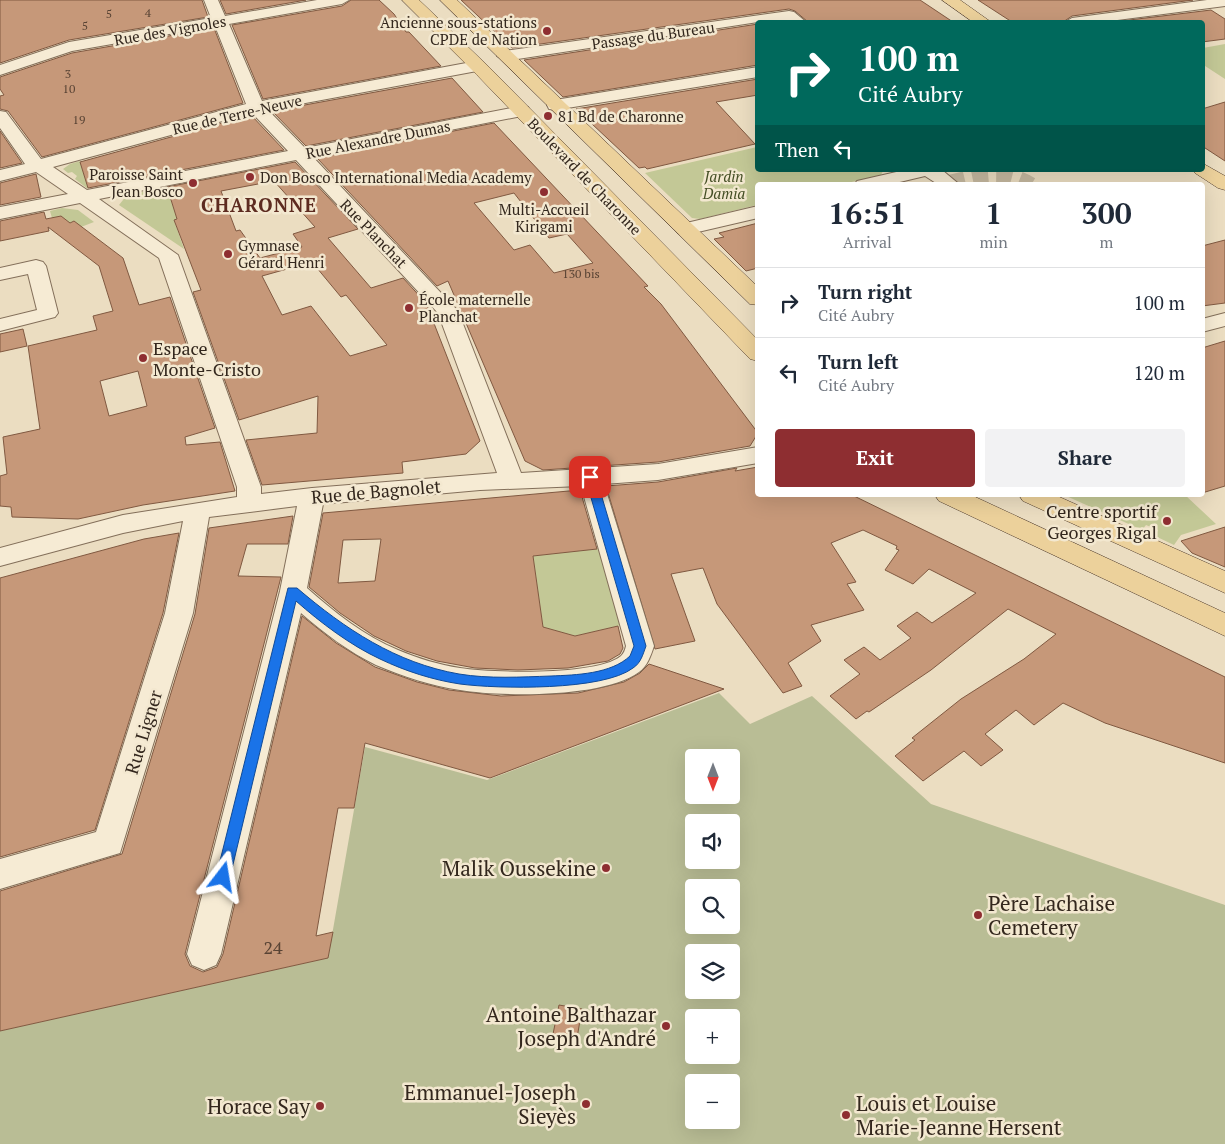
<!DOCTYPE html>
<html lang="en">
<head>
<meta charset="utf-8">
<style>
  body { margin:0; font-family:"PT Serif",serif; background:#f2f2f3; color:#1f2937; height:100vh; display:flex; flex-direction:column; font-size:19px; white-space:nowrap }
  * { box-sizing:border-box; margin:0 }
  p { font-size:16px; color:#747a83 }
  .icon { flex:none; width:28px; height:28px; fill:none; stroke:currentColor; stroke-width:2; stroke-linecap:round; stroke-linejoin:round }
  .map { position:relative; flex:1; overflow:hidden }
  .panel { position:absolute; left:755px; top:182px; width:450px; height:315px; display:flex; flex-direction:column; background:#fff; border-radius:5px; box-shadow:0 5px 20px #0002 }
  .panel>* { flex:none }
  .hud { position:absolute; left:755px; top:20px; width:450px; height:152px; border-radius:5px; box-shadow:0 5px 20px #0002; background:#00695c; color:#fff; overflow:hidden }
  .needle { width:32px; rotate:180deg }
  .controls { position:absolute; left:685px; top:749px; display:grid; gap:10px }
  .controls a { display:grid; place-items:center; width:55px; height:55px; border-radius:5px; background:#fff; box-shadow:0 5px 20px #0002; font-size:25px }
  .pin { position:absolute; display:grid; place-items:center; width:42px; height:42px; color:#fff; margin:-21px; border-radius:10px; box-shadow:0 2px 8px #0006 }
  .me { position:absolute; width:55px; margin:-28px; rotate:14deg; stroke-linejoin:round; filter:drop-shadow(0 0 4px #0008) }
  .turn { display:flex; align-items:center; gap:18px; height:105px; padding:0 20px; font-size:22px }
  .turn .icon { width:65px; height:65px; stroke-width:2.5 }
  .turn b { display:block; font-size:35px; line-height:42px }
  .then { display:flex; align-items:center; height:48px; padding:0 20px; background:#0003; gap:10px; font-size:19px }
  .eta { display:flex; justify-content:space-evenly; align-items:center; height:85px; text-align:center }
  .eta b { font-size:30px; font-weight:600; line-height:35px }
  .action { display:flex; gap:10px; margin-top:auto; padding:10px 20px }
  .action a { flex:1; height:58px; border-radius:5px; background:#8e2e31; color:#fff; font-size:20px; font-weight:600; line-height:58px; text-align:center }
  .action a+a { background:#f2f2f3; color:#1f2937 }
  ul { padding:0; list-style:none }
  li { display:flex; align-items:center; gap:15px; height:70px; padding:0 20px; border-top:1px solid #e0e1e3 }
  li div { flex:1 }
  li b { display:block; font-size:19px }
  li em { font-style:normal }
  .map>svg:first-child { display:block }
  .green { fill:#c3c896 }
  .cemetery { fill:#b9bd95; fill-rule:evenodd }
  .building { fill:#c69879; stroke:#805941; fill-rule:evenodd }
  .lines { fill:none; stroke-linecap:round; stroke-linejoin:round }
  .minor-tunnel { stroke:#c6b9a0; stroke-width:16; stroke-dasharray:16 8; stroke-linecap:butt }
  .minor-casing { stroke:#836f5a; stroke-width:2 }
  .major-casing { stroke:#513d2e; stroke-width:1 }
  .minor { fill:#f6ebd4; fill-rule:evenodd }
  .major { fill:#ecd19b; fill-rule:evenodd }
  .route { fill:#1a73e8; stroke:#114b97 }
  .poi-dot { fill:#8e2e31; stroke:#f3e8d0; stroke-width:2 }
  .labels { text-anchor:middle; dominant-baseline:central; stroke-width:5; stroke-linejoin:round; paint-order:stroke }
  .far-number-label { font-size:12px; fill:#584334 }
  .far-poi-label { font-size:15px; fill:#33271d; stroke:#f3e8d0; text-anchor:start }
  .far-street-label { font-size:15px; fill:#33271d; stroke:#f3e8d0 }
  .far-park-label { font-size:15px; font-style:italic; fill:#454f25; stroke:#f3e8d0 }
  .poi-label { font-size:18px; fill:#33271d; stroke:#f3e8d0; text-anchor:start }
  .street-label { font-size:18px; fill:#33271d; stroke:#f3e8d0 }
  .near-number-label { font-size:18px; fill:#584334 }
  .far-district-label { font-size:19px; font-weight:bold; letter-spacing:1px; fill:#5d2b20; stroke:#f3e8d0 }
  .near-poi-label { font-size:21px; fill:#33271d; stroke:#f3e8d0; text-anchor:end }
</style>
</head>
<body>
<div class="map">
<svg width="1225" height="1144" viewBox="0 0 1225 1144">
  <rect width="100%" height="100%" fill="#ebddc1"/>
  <path class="green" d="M1225,44V79L1202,64L1203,48Z
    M757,147L758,170L883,171L881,175L839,185H758L757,205L700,219L692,218L645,173Z
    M80,161L88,189L75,179L77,176L72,172L68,173L63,169L70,164Z
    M159,189L161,196L169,194L177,219L174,220L184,249L119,205L127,195Z
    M62,208L78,210L94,222L81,227L74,221L70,223L52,218L50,211Z
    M1064,495H1185L1216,524L1181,535L1174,545L1155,536L1158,530L1146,525L1142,530Z
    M604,548L626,624L575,636L543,627L533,556Z"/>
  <path class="cemetery" d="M719,693L750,724L812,696L931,804L1225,905V1144H0V1031L328,958L365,747L487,780ZM694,758H731V795H694ZM694,822H731V860H694ZM694,888H731V925H694ZM694,952H731V990H694ZM694,1018H731V1055H694ZM694,1082H731V1120H694Z"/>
  <path class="building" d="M0,0H202L208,17L69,40L0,63Z
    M220,0H306L226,14Z
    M351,0H379L394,14L406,32H409L441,66L263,99L232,25L342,6Z
    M461,0H920L953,22H808L795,11L789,9L512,48Z
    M978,0H1193L1072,16L1063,22H1012Z
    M1211,10L1225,19V39L1202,42V22H1113Z
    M758,24V65L563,97L524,60Z
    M214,28L243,103L42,157L8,111L0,109V96L4,95L0,89V77L72,53Z
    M452,78L483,112L306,146L272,111Z
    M758,79V95L716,102L755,144L647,169L645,167L639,168L576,109Z
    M1225,102V161L1202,146V109Z
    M251,115L284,150L88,188L80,162Z
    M494,123L648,286L644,287L661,304L758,433L750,446L658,462L543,470L525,461L448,281L437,286L317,158ZM514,193L549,238L567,234L593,263L554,273L530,245L514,250L474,203Z
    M0,131L22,163L0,168Z
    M295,162L358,229L328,238L371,288L403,278L426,303L480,441L466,454L402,462L403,473L262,485L246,440L317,433L318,396L239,420L193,292L201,290L174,220L177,219L167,187ZM274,181L315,227L293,234L302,247L260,258L240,230L236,231L221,191ZM312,262L341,297L346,295L387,345L350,356L311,306L282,315L262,276Z
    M36,174L41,197L0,205V183Z
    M44,212L46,219L61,216L70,223L74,221L123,258L139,305L170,297L215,428L185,437L186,445L220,442L235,491L143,505L78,519L12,517L11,507L0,506V476L7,474L3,437L40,429L28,346L97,330L93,316L113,311L99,266L48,227L49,231L0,241V221ZM138,371L147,406L109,416L100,381Z
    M758,223V268L746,271L714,239L724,237L719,233Z
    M1225,240V303L1202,306V246Z
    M23,329L27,346L0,352V334Z
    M1225,341V486L1202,493V348Z
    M758,467V495H852L1225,677V763L1105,723L1063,703L1034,725L1016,710L985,734L1003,750L981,766L964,751L923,781L895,756L915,740L912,738L961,699L1024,659L1056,634L1008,609L931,670L869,712L867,711L856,719L830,696L860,674L844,660L864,647L880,660L911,638L897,626L917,612L932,623L976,593L929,569L913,584L885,570L899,550L896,549L897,546L863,530L831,543L856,582L847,584L864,610L811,625L821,641L788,663L802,686L783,693L717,604L703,568L671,574L695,641L655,649L606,486L658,482L737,468L735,471Z
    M580,490L597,549L533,556L543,627L575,636L618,626L623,648L620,654L608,661L568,668L518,670L475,668L437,661L406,651L374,636L340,613L309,587L323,513ZM381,539L375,581L338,583L343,540Z
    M293,516L288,544H247L238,576L281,577L185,954L190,966L203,972L217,967L223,954L302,616L336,643L375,667L417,682L449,690L501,696L578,693L624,682L640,673L649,664L724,689L490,778L365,743L354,808H338L316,936L333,932L328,958L0,1031V891L122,854L195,614L209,528Z
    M1225,527V567L1192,553L1181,541Z
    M179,533L163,613L95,830L0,857V578L144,539Z
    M559,1005L582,1009L577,1038L553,1034Z"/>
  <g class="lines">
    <path class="minor-tunnel" d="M949,183C979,176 1003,168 1031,185"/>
    <g class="minor-casing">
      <path id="minor" d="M204,0H218L225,16L317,0H349L342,4L229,24L262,101L477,61L485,66L477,71L268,110L305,148L522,106L528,107L530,111L528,115L522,116L313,157L458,311L521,473L658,464L758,447V463L658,480L604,484L654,646C651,655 647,667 639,672C604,698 502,697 460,690C432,686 402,676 376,665C349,652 324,633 301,613L221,954L216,965L204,970L192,965L187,954L280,591L297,506L209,517L193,613L120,853L0,889V859L96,832L165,613L183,521L123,533L0,566V548L123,515L237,497V487L159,258L80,203L0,219V207L68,194L36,172L0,181V170L25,164L0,128V111L6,112L41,159L246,104L215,26L72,51L0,75V65L69,42L211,18ZM252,113L288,151L87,190L53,167ZM296,160L438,313L497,473L312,488L261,494V487L178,255L99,199ZM581,486L626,646C625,650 624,653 621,656C597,676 491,673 460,668C439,665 417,658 398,650C364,636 334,612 307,588L323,504L480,490Z
        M1207,0H1225V6L1102,22H1065L1072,18Z
        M789,11L794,12L806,22H790L786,20L758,22L505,61L497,56L505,51Z
        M758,67V77L555,110L549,109L547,105L549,101L555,100Z
        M905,170H942L960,185H939L925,176L887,185H854L857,181Z
        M758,206V218L685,235L678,233L675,229L678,225Z
        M36,260L43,262L46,266L58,313L55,317L0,331V319L37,310L28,274L0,280V268Z
        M1225,313V326L1202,332V319Z"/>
    </g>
    <g class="major-casing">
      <path id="major" d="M402,0H419L489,67L758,340V361L750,359L477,75Z
        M440,0H457L758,287V305L750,304Z
        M942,0H960L991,22H973Z
        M1202,163L1225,176V190L1218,188L1195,173L1193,170H1202Z
        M935,495H971L1225,613V636L939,501Z
        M1019,495H1055L1225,571V593L1023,501Z"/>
    </g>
    <use href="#minor" class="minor"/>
    <use href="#major" class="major"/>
  </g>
  <path class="route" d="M590,474L596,477L646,646C643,654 641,663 633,668C603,691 498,689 460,684C433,680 405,671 380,659C350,645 321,623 296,601L230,877L228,882L223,884L218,882L216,877L288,588H297C345,629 396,663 459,674C489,679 521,677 551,676C576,675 611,674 630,656L634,646L585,477Z"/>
  <g class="poi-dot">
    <circle cx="547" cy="31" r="5"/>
    <circle cx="548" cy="116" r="5"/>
    <circle cx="250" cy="177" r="5"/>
    <circle cx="193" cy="183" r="5"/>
    <circle cx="544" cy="192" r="5"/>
    <circle cx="228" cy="254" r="5"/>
    <circle cx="409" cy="308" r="5"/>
    <circle cx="143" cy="358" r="5"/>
    <circle cx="1167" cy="521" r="5"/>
    <circle cx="606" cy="868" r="5"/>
    <circle cx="978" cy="915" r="5"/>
    <circle cx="666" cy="1026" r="5"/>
    <circle cx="586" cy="1104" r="5"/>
    <circle cx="320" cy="1106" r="5"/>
    <circle cx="846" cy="1115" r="5"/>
  </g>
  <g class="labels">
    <g class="far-number-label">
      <text x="148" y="12">4</text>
      <text x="109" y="13">5</text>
      <text x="85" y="25">5</text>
      <text x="68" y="73">3</text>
      <text x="69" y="88">10</text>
      <text x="79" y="119">19</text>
      <text x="581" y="273">130 bis</text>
    </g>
    <g class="far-poi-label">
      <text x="537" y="22" text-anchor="end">Ancienne sous-stations<tspan x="537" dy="17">CPDE de Nation</tspan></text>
      <text x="558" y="116">81 Bd de Charonne</text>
      <text x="183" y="174" text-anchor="end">Paroisse Saint<tspan x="183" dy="17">Jean Bosco</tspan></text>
      <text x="260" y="177">Don Bosco International Media Academy</text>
      <text x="544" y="209" text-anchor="middle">Multi-Accueil<tspan x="544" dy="17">Kirigami</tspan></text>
      <text x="238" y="245">Gymnase<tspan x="238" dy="17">Gérard Henri</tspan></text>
      <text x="419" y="299">École maternelle<tspan x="419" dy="17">Planchat</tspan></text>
    </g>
    <g class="far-street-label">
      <text transform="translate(170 30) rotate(-10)">Rue des Vignoles</text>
      <text transform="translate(653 35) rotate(-8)">Passage du Bureau</text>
      <text transform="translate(237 114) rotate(-13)">Rue de Terre-Neuve</text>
      <text transform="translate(378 139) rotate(-11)">Rue Alexandre Dumas</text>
      <text transform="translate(585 176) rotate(46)">Boulevard de Charonne</text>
      <text transform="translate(374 233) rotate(46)">Rue Planchat</text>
    </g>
    <g class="far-park-label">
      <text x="724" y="176">Jardin<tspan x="724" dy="17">Damia</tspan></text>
    </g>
    <g class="poi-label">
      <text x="153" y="348">Espace<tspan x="153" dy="21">Monte-Cristo</tspan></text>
      <text x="1157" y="511" text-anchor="end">Centre sportif<tspan x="1157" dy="21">Georges Rigal</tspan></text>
    </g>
    <g class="street-label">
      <text transform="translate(376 491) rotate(-5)">Rue de Bagnolet</text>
      <text transform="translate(143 732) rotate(-73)">Rue Ligner</text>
    </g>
    <g class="near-number-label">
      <text x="273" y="947">24</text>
    </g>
    <g class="far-district-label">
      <text x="259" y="204">CHARONNE</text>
    </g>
    <g class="near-poi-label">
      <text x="596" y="868">Malik Oussekine</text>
      <text x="988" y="903" text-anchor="start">Père Lachaise<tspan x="988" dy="24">Cemetery</tspan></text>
      <text x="656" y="1014">Antoine Balthazar<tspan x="656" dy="24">Joseph d'André</tspan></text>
      <text x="576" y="1092">Emmanuel-Joseph<tspan x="576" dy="24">Sieyès</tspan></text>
      <text x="856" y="1103" text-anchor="start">Louis et Louise<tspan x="856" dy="24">Marie-Jeanne Hersent</tspan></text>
      <text x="310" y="1106">Horace Say</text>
    </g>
  </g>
</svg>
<div class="controls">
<a><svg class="needle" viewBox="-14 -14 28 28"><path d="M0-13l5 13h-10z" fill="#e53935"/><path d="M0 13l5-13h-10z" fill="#747a83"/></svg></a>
<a><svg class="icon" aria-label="sound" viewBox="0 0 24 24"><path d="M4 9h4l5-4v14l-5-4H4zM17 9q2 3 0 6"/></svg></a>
<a><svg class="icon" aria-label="search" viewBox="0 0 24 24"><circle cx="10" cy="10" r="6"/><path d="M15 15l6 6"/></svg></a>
<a><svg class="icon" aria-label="layers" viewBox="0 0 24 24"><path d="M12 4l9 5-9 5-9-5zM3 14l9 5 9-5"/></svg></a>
<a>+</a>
<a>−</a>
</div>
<div class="pin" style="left:590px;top:477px;background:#d93025"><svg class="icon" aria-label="arrive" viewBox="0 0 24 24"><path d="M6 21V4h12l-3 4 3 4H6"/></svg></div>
<svg class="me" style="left:223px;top:877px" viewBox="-20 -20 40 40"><path d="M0-17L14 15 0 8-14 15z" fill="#1a73e8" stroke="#fff" stroke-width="4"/></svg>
<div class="hud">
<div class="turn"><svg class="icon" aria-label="right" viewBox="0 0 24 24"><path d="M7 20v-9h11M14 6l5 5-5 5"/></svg><div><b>100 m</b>Cité Aubry</div></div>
<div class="then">Then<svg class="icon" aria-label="left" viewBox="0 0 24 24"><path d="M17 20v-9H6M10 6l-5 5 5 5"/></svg></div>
</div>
<section class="panel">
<div class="eta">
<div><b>16:51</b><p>Arrival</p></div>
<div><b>1</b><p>min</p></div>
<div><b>300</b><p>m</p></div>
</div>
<ul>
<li><svg class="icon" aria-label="right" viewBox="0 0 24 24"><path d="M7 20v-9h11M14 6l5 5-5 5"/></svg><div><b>Turn right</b><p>Cité Aubry</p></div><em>100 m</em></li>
<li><svg class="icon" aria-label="left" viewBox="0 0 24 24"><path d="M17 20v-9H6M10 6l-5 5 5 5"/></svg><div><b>Turn left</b><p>Cité Aubry</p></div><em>120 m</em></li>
</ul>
<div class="action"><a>Exit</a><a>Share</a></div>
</section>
</div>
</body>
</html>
